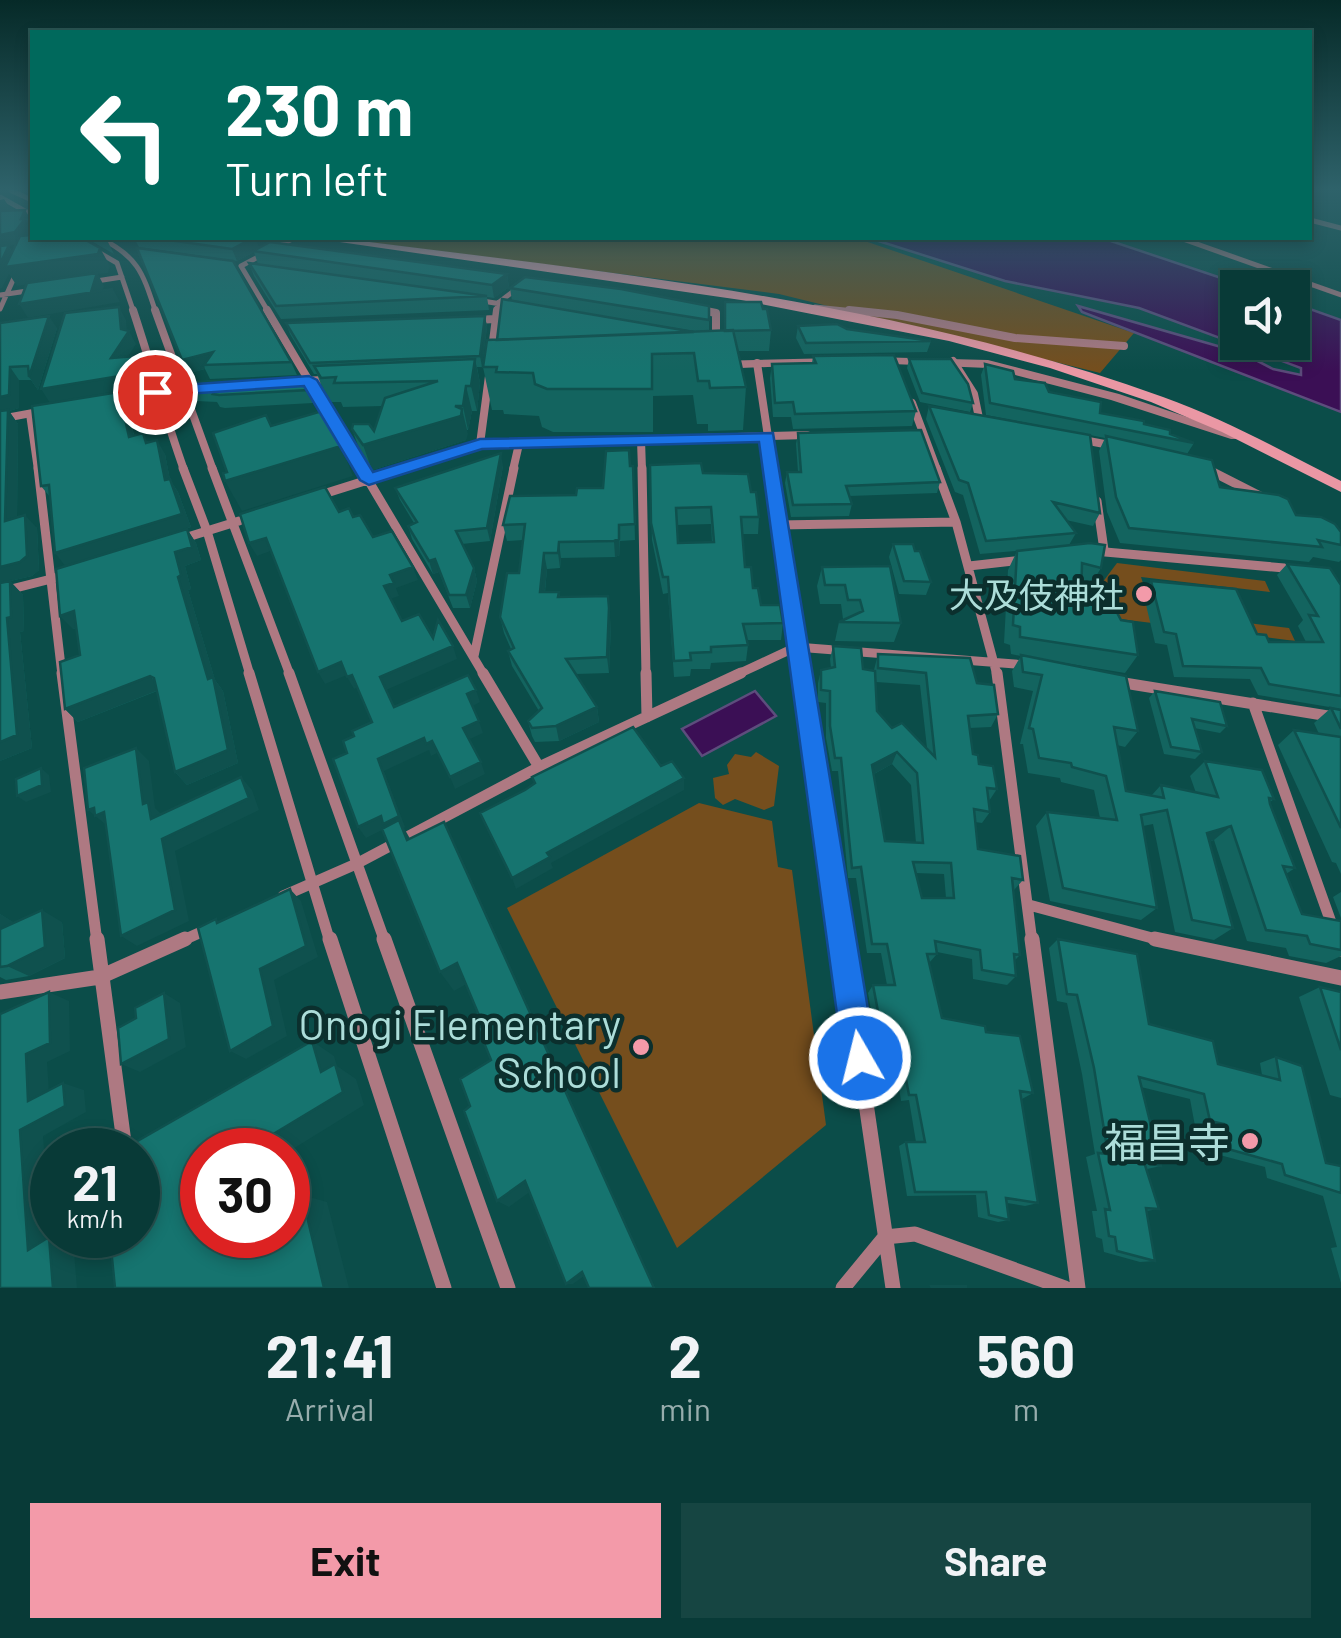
<!DOCTYPE html>
<html lang="en">
<head>
<meta charset="utf-8">
<style>
  body { margin:0; font-family:Barlow,"Noto Sans JP",sans-serif; background:#164542; color:#f1f3f6; height:100vh; display:flex; flex-direction:column; font-size:38px; white-space:nowrap }
  * { box-sizing:border-box; margin:0 }
  p { font-size:32px; color:#98adad }
  .icon { flex:none; width:55px; height:55px; fill:none; stroke:currentColor; stroke-width:2; stroke-linecap:round; stroke-linejoin:round }
  .map { position:relative; height:1288px; overflow:hidden }
  .side { display:flex; flex-direction:column; background:#083a37; flex:1 }
  .side>* { flex:none }
  .hud { position:absolute; left:30px; top:30px; width:1282px; height:210px; border-radius:0px; box-shadow:0 5px 15px #0003,0 0 0 2px #295452; background:#00695c; color:#fff; overflow:hidden }
  .buttons { position:absolute; left:1220px; top:270px; display:grid; gap:20px }
  .buttons a { display:grid; place-items:center; width:90px; height:90px; border-radius:0px; background:#083a37; box-shadow:0 5px 15px #0003,0 0 0 2px #295452; font-size:50px }
  .speed { position:absolute; left:30px; top:1128px; display:flex; gap:20px; font-size:50px; font-weight:700; text-align:center }
  .speed>* { display:grid; place-content:center; width:130px; height:130px; border-radius:50%; background:#083a37; box-shadow:0 5px 15px #0003,0 0 0 2px #295452; line-height:1 }
  .speed small { font-size:25px; font-weight:400 }
  .speed .limit { border:15px solid #d22; background:#fff; color:#111 }
  .pin { position:absolute; display:grid; place-items:center; width:85px; height:85px; color:#fff; margin:-42px; border:5px solid #fff; border-radius:50%; box-shadow:0 2px 10px #0007 }
  .me { position:absolute; width:110px; margin:-55px; rotate:352deg; stroke-linejoin:round; filter:drop-shadow(0 0 8px #0008) }
  .turn { display:flex; align-items:center; gap:35px; height:210px; padding:0 30px; font-size:45px }
  .turn .icon { width:130px; height:130px; stroke-width:2.5 }
  .turn b { display:block; font-size:70px; line-height:85px }
  .eta { display:flex; justify-content:space-evenly; align-items:center; height:170px; text-align:center }
  .eta b { font-size:60px; font-weight:700; line-height:70px }
  .action { display:flex; gap:20px; margin-top:auto; padding:20px 30px }
  .action a { flex:1; height:115px; border-radius:0px; background:#f39aa9; color:#111; font-size:40px; font-weight:700; line-height:115px; text-align:center }
  .action a+a { background:#164542; color:#f1f3f6 }
  .map>svg:first-child { display:block }
  .green { fill:#754e1d }
  .water { fill:#3b0f55; stroke:#5d4d7d; stroke-width:2.5 }
  .lines { fill:none; stroke-linecap:round; stroke-linejoin:round }
  .minor-far4 { stroke:#ae7982; stroke-width:5 }
  .minor-far3 { stroke:#ae7982; stroke-width:8 }
  .minor-far2 { stroke:#ae7982; stroke-width:9 }
  .minor-far1 { stroke:#ae7982; stroke-width:11 }
  .minor { stroke:#ae7982; stroke-width:15 }
  .tertiary { fill:#ae7982; fill-rule:evenodd }
  .secondary { fill:#ea97a4; fill-rule:evenodd }
  .wall { fill:#13645f; fill-rule:evenodd }
  .shaded-wall { fill:#0f514e }
  .building { fill:#16746f; stroke:#0f514e; stroke-width:2.5; fill-rule:evenodd }
  .route { fill:#1a73e8; stroke:#114b97; stroke-width:2.5 }
  .poi-dot { fill:#f39aa9; stroke:#0b2f2d; stroke-width:4 }
  .labels { text-anchor:middle; dominant-baseline:central; stroke-width:9; stroke-linejoin:round; paint-order:stroke }
  .poi-label { font-size:35px; fill:#acddd9; stroke:#0b2f2d; text-anchor:end }
  .near-poi-label { font-size:42px; fill:#acddd9; stroke:#0b2f2d; text-anchor:end }
</style>
</head>
<body>
<div class="map">
<svg width="1341" height="1288" viewBox="0 0 1341 1288">
  <rect width="100%" height="100%" fill="#0b4d49"/>
  <path class="green" d="M336,238H856L1134,333L1100,373L779,294Z
    M1117,563L1265,581L1270,592L1141,577L1152,611L1289,628L1295,641L1112,618L1102,583Z
    M756,752L779,766L774,806L764,810L735,799L723,805L715,798L713,778L729,774L727,765L735,754L751,757Z
    M699,803L772,821L778,867L792,870L826,1125L677,1248L507,908Z"/>
  <path class="water" d="M869,238H1102L1248,287L1238,288V342H1292L1293,303L1341,320V412L1082,312L1078,306L1242,353L1273,369L1301,375V368L1139,308L1005,281Z
    M755,691L776,716L702,756L682,729Z"/>
  <g class="lines">
    <path class="minor-far4" d="M12,191L32,200
      M0,197L32,215
      M1310,220L1341,228
      M74,238L117,263L134,313
      M100,238C139,257 143,274 156,313
      M1180,238L1341,295
      M90,282L122,277
      M0,295L34,290
      M476,300L514,306
      M815,307L874,313
      M0,309L18,269
      M699,310L715,313
      M269,313L241,266L294,238
      M497,313L498,303L519,287"/>
    <path class="minor-far3" d="M133,310C151,364 165,417 184,470
      M155,310L213,470
      M267,310L362,470
      M701,310L716,313V344
      M849,310L897,315L1015,338L1124,346
      M473,320L496,319
      M492,349L497,310
      M953,361L974,394L979,418
      M757,363L773,470
      M912,403L937,470
      M30,414L38,470
      M1078,439L1115,446
      M641,440L642,470
      M480,444L489,376
      M1204,467L1210,470
      M398,470L480,444L807,435
      M513,470L519,444"/>
    <path class="minor-far2" d="M38,468L62,675
      M183,468L207,531L250,675
      M212,468L290,675
      M361,468L484,675
      M642,468L646,675
      M772,468L803,675
      M936,468L956,522L997,675
      M1205,468L1260,496
      M317,496L406,468
      M1097,501L1104,550
      M779,525L956,522
      M178,540L239,521
      M1094,551L1296,569
      M969,566L1023,560
      M0,592L67,575
      M474,656L514,468
      M736,675L796,647L1027,665"/>
    <path class="minor-far1" d="M62,673L97,942
      M249,673L330,942
      M289,673L385,942
      M483,673L539,767
      M646,673L647,717
      M803,673L842,942
      M997,673L1032,942
      M1118,682L1341,718
      M1253,703L1338,942
      M283,896L356,864L539,767L741,673
      M1029,905L1167,942
      M179,942L208,929"/>
    <path class="minor" d="M97,939L125,1150
      M330,939L444,1288
      M384,939L508,1288
      M842,939L893,1288
      M1032,939L1078,1288
      M1155,939L1341,978
      M1338,939L1341,949
      M0,992L100,977L185,939
      M843,1288L885,1237L915,1234L1065,1288"/>
    <path class="tertiary" d="M872,357L988,360L1119,394L1243,436L1241,439H1231L1111,400L988,368L868,363V359Z
      M836,358L842,362L840,364L717,369L711,365L717,361Z
      M342,375L348,379L346,382L283,386L277,382L283,378Z
      M212,382L216,383V389L99,405L93,401L99,397Z
      M54,405L58,406V412L0,423V415Z"/>
    <path class="secondary" d="M312,238H337C615,273 898,301 1163,397C1225,419 1282,451 1341,481V492L1222,432L1151,402L1050,368L949,341L741,300Z"/>
  </g>
  <path class="wall" d="M86,238H102L107,240L114,254Z
    M134,238H255L259,248L507,274L509,287L494,298L487,297L489,310L281,319L254,276L249,263L258,264L254,252L237,261L139,247Z
    M510,288L709,306V331H724L725,302L763,309L771,330L769,351H738L746,387L743,430L708,431V424H697L693,395L653,396V432H553L542,427L539,416L504,414L503,410H492L483,367L497,340L512,301ZM524,303L700,332H694Z
    M485,316L487,327L482,367H477L480,383L477,411H472L468,430H467L466,440L372,470L361,454L352,429L374,431L382,406L343,407L341,402H330L323,390L317,374H314L290,334L286,323Z
    M0,323L57,328L38,390L31,380H19V408L9,411L18,424L17,517L37,528L39,570L32,576L10,581L23,595L24,631L20,632L32,748L0,761Z
    M798,326L847,329L931,341L927,352L804,354L796,338Z
    M813,356L916,411L912,426L793,429L791,417H773L770,378L772,364L812,363Z
    M909,359L973,403L970,412L920,402L907,368Z
    M182,360L291,362L297,375L210,379L205,369L189,373Z
    M985,364L1015,379L1100,413L1144,424L1194,443L1187,454L1220,487L1341,532V560L1339,562L1313,557L1309,562L1120,543L1107,512L1099,451L1105,438L1090,435L1100,513L1093,526L1066,520L1076,533L1069,545L1101,568L1090,586L1081,584V603L1138,655L1125,673L1041,659L1138,731L1125,747L1117,745L1126,791L1151,796L1161,785L1196,793L1190,776L1205,761L1274,799L1270,802L1295,868L1286,874L1302,914L1341,921V956L1326,963L1289,956L1286,948L1247,941L1214,840L1209,842L1233,928L1214,940L1175,932L1153,824L1143,826L1157,908L1141,920L1050,901L1036,826L1047,812L1100,818L1094,790L1061,782L1060,778L1028,773L1023,744H1020L1033,691L1014,687L1012,671L1021,656L1011,654L1010,645L1004,643L1008,570L1017,551L1038,549L980,554L963,495L955,492L926,419L929,406L1089,435L986,415L981,375Z
    M189,388L308,390L313,403L225,408L220,407L217,402L196,401Z
    M127,405L134,435L149,442L165,454L170,480L178,492L191,527L142,543L187,529L196,543L201,560L185,566L191,589L188,590L215,680L223,691L238,763L187,785L175,772L157,691L78,722L65,709L80,655L76,628L73,629L66,566L50,497L41,486Z
    M798,433L940,482L937,493L849,496L852,504L849,516L791,517L785,483L787,472H798L796,444Z
    M650,465L703,473L759,517L758,534H742L745,567L761,605L783,623L781,640H746L748,645L746,661L711,663L710,669H691L690,676L674,677L668,593L663,594L652,540ZM711,524L712,542L678,543L677,525Z
    M503,466L490,541L462,544L474,568L477,581L470,608H453L439,572L433,574L412,539L408,526L414,523L400,500L395,488Z
    M630,466H633L635,540L620,541V555L615,557L561,558L560,568L547,569L545,592H559L560,597L611,624L609,673L576,674L597,707L599,722L559,741L535,742L532,736L528,721L539,711L512,666L508,651L511,649L504,633L500,617L519,573L523,540L507,541L503,525L576,495L603,488Z
    M893,544L915,551L931,582L926,595L899,594L889,557Z
    M1287,564L1341,585V709L1258,695L1250,679L1174,677L1167,645L1155,643L1143,592L1151,581L1269,642H1306L1298,626L1303,620L1277,575Z
    M822,567L901,623L894,642L835,641L839,622L845,619H843L841,604H820L817,586Z
    M833,646L863,669L874,670L878,654L977,683L998,714L991,727L969,728L973,754L997,789L989,801L990,812L982,823L975,822L978,849L1023,880L1014,890L1020,955L1015,960L1016,976L1007,985L973,979L972,959L937,952V954L929,963L942,1018L986,1032L1033,1093L1022,1099L1038,1203L1025,1206L1007,1203L1009,1220L998,1222L978,1217L976,1195L907,1196L899,1146L906,1142H916L909,1100L901,1101L898,1081H883L868,993L873,985H887L881,953H867L856,878H848L838,771H832L826,738V703L818,702V683L821,670L831,668L830,659ZM876,682L920,685L927,748L892,728L877,711ZM892,764L911,785L916,843L885,841L874,774ZM915,873L944,874L946,898H922Z
    M1155,691L1227,726L1220,733L1194,728L1202,752L1195,759L1164,754L1149,698Z
    M1331,708L1341,710V874L1336,863L1332,862L1278,745L1294,730L1319,734L1314,723Z
    M1341,892V918L1333,897Z
    M0,914L14,923L62,922L65,958L29,976L6,980L0,977Z
    M1058,939L1149,1024L1218,1064L1262,1075L1260,1063L1276,1057L1326,1163L1341,1166V1283L1331,1248L1337,1247L1323,1196L1267,1178L1265,1167L1212,1153L1208,1129L1195,1126L1190,1099L1141,1087L1161,1166L1147,1169L1159,1209L1146,1211L1155,1261L1140,1262L1104,1252L1102,1239L1096,1237L1092,1211H1097L1086,1157L1095,1154L1082,1074L1067,1003L1057,1001L1049,948Z
    M1320,987L1341,992V1098L1330,1095L1299,997Z"/>
  <path class="shaded-wall" d="M4,199L11,210L0,213V200Z
    M25,210L32,221L24,220L30,231L22,243L9,246L16,257L100,248L110,266L108,273L98,274L104,286L103,290L113,289L120,302L28,318L19,304L96,274L17,286L9,274L2,288L0,289V235L21,219Z
    M253,238H255L260,249L237,261L232,249Z
    M507,274L509,287L494,298L492,285Z
    M119,307L126,320L127,332L129,331L136,344L119,371L111,358L121,329Z
    M49,316L57,328L38,390L29,377Z
    M485,316L487,327L482,367L480,356Z
    M213,352L204,365L205,369L189,373L182,360Z
    M136,356L143,369L134,388L50,403L41,389Z
    M475,359L480,383L477,411L471,386Z
    M10,367L19,380V408L9,411L18,424L17,535L5,521L0,414V397Z
    M466,386L472,411L468,430L463,406Z
    M119,392L127,405L137,450L129,437Z
    M462,409L468,434L466,440L372,470L363,445Z
    M157,440L165,454L170,480L178,492L191,527L66,567L55,553L165,480Z
    M341,446L353,476L242,511L225,481Z
    M501,453L503,466L490,541L487,528Z
    M25,515L37,528L39,570L32,576L10,581L23,595L24,631L20,632L32,748L0,761V567Z
    M619,525L620,555L615,557L614,541Z
    M187,529L196,543L201,560L185,566L191,589L188,590L215,680L223,691L238,763L187,785L175,772L208,679L178,577L175,552Z
    M266,538L273,550L257,556L249,543Z
    M559,542L561,558L560,568L558,553Z
    M544,553L547,569L543,608L540,592Z
    M435,559L439,572L433,574L429,561Z
    M413,567L418,580L396,588L399,596L390,599L384,586L390,575Z
    M474,568L477,581L470,608L466,595Z
    M609,608L611,624L609,673L607,657Z
    M74,611L86,625L73,629L60,616Z
    M453,646L457,659L386,690L380,677Z
    M341,662L347,675L325,684L318,672Z
    M352,675L358,687L354,689L347,677Z
    M150,676L161,689L78,722L65,709Z
    M476,690L480,702L471,707L467,694Z
    M597,707L599,722L559,741L556,726Z
    M479,721L483,733L468,740L463,728Z
    M424,738L432,741L437,753L431,756L429,750L384,771L405,827L404,828L413,844L386,828L366,838L358,827L378,759Z
    M136,748L149,761L155,808L161,814L151,819L143,804Z
    M897,752L892,764L868,777L872,765Z
    M481,762L485,774L455,789L450,777Z
    M41,768L49,775L51,792L26,802L17,796Z
    M241,777L252,790L259,810L175,851L189,921L137,946L121,936L162,839Z
    M684,778V790L551,863L553,868L516,889L512,878L547,853Z
    M94,808L104,812L110,828L88,810Z
    M444,822L456,846L655,1288H654Z
    M1231,826L1214,840L1190,847L1207,833Z
    M290,889L301,901L318,957L274,980L287,1036L246,1059L230,1051Z
    M42,910L62,922L65,958L29,976L7,966Z
    M0,914L15,923L0,936Z
    M457,963L470,982L454,991L440,972Z
    M49,992L69,1001L70,1051L47,1062L50,1108L28,1101L26,1054Z
    M164,993L180,1003L186,1047L140,1072L121,1064Z
    M312,1041L334,1056L337,1066L356,1079L364,1105L288,1152V1150H247L321,1072Z
    M63,1083L84,1090L86,1112L43,1136L51,1237L73,1239L77,1288H53L28,1250L20,1130Z
    M525,1181L535,1188L509,1207L497,1201Z
    M302,1195L327,1202L349,1288H324Z
    M233,1235H263L269,1259L238,1257Z
    M582,1272L588,1273L573,1284H566Z"/>
  <path class="building" d="M25,210L21,219L32,218V229L30,230L31,223L24,220L15,232L0,235V211Z
    M32,235V238H82L100,248L98,254L5,267L20,236Z
    M154,238H253L232,249Z
    M270,242L507,274L492,285L253,251Z
    M9,245L0,264V246Z
    M137,248L233,261L291,362L204,365L213,352L182,360Z
    M249,263L487,296L276,306Z
    M97,273L91,292L113,289L19,304L27,283Z
    M525,277L621,289L709,306V320L510,288Z
    M502,299L694,332L497,340Z
    M725,302H761L763,309H767L771,330L725,331Z
    M119,307L121,329L129,331L111,358L136,356L126,375L41,389L65,313Z
    M49,316L29,377L28,366L10,367L9,395L0,397V323Z
    M485,316L480,356L310,363L286,323Z
    M837,324L847,329L931,341L806,343L798,326Z
    M733,330L746,387L710,388L709,381H698L694,353L652,354V389H547L535,384L533,373L496,372L497,367H483L487,340Z
    M894,355L916,411L795,414L793,402L775,403L772,364L816,363L813,356Z
    M475,359L471,386H466L463,406H455L462,409L461,416L363,445L352,429L353,424H369L374,431L385,398L438,381L334,383L336,377L321,378L314,366Z
    M909,359H951L968,384L973,403L922,393Z
    M985,364L1013,371L1015,379L1045,383L1049,392L1101,402L1100,413L1144,421V424L1170,430V434L1194,443L990,403Z
    M301,377L308,390L219,395L213,394L216,390L189,388L193,382Z
    M119,392L129,437L143,433L146,443L157,440L165,480L170,479L182,514L55,553L49,485L41,486L32,406Z
    M929,406L1090,435L1100,513L1053,502L1076,533L986,541L968,483L959,480Z
    M8,410L5,521L25,515L27,556L20,562L0,567V411Z
    M322,411L341,446L225,481L223,473L227,472L213,433L266,415L271,426Z
    M921,430L940,482L846,486L852,504L793,505L787,472H801L798,433Z
    M1106,436L1212,460L1220,487L1279,495L1288,499L1296,515L1321,517L1335,524L1341,532V545L1318,540L1322,547L1129,528L1116,497Z
    M629,450L630,466H633L635,524L619,525V539L614,541L559,542L558,553H544L540,592H559L558,597L608,596L609,608L607,657L566,659L597,707L556,726L532,728L528,721L542,708L508,651L514,648L500,617L507,573H519L525,524L503,525L510,496L576,495L577,488H603L606,451Z
    M501,453L487,528L456,531L474,568L466,595H449L435,559L429,561L408,526L417,522L395,488Z
    M701,463L703,473L748,474L751,492H756L759,517H741L745,567H751L753,588H758L761,605H780L783,623L743,624L748,645L711,647V652L690,653L691,660L674,661L668,577H663L651,523L650,465ZM711,507L714,542L678,543L676,508Z
    M325,487L339,512L349,508L353,517L360,515L373,537L392,531L413,567L390,575L394,583L384,586L402,621L419,614L433,638L438,620L453,646L380,677L394,707L468,675L476,690L467,694L479,721L463,728L481,762L450,777L432,741L426,744L424,738L378,759L399,816L383,824L381,816L358,827L333,759L347,753L343,741L354,736L352,731L372,722L352,675L347,677L341,662L318,672L266,538L249,543L240,514Z
    M187,529L192,547L175,552L181,575L178,577L208,679L213,677L228,750L175,772L154,678L150,676L65,709L60,662L80,655L74,611L60,616L56,569Z
    M1090,543L1105,545L1101,568L1082,563L1081,603L1114,607L1121,620L1133,622L1138,655L1020,637V627L1013,625L1017,551Z
    M893,544H913L915,551H920L931,582L904,581Z
    M1287,564L1330,568L1341,585V696L1269,684L1261,668L1183,666L1176,634L1164,632L1151,581L1236,589L1257,634L1266,635L1269,642H1323L1309,615L1318,616Z
    M890,566L901,623L839,622L863,611L860,600H848L845,585H825L822,567Z
    M10,581L11,617L7,618L17,735L0,742V583Z
    M833,646L861,648L863,669L875,671L877,711L892,728L902,723L935,757L926,673L878,668V654L970,658L977,683L994,685L998,714L968,716L973,754L978,755L979,764L993,766L997,789L987,788L990,812L974,809L978,849L1020,856L1023,880L1012,878L1020,955L1014,954L1016,976L982,970L980,950L935,941L937,954H927L942,1018L985,1026L986,1032L1020,1036L1033,1093L1020,1091L1038,1203L1006,1198L1009,1220L989,1215L986,1192H915L906,1142H925L916,1095H909L905,1074L890,1075L873,985H895L887,944H872L861,867L852,868L841,758H835L830,726V691L821,690V670L835,667ZM897,752L917,773L923,843L885,841L872,765ZM913,862L951,863L954,898H922Z
    M1021,655L1126,676L1138,731L1114,727L1126,791L1164,798L1161,785L1218,797L1205,761L1262,770L1274,799L1269,798L1270,804L1295,868L1283,866L1302,914L1341,921V950L1310,944L1307,936L1266,930L1231,826L1207,833L1233,928L1192,920L1167,810L1141,815L1157,908L1063,888L1047,812L1117,820L1106,776L1072,767L1071,763L1039,758L1033,729L1029,728L1042,675L1023,672Z
    M1155,691L1220,702L1227,726L1192,719L1202,752L1171,747Z
    M1331,708L1341,710V729Z
    M633,727L661,766L672,761L684,778L547,853L550,857L512,878L480,813L525,790L535,783L532,777Z
    M1294,730L1341,737V828Z
    M136,748L143,804L148,802L151,819L241,777L249,798L162,839L175,910L121,936L104,812L95,816L94,808L88,810L84,768Z
    M41,768L42,785L17,796L16,779Z
    M399,820L407,840L444,822L654,1288H589L582,1272L566,1284L525,1181L497,1201L464,1111L470,1106L460,1079L491,1060L478,1028L483,1025L457,963L440,972L382,829Z
    M290,889L306,946L260,969L273,1026L230,1051L198,928L216,919L217,923Z
    M42,910L45,947L7,966L0,967V929Z
    M1058,939L1137,954L1149,1024L1213,1041L1218,1064L1280,1080L1276,1057L1302,1066L1326,1163L1341,1166V1193L1285,1175L1282,1164L1228,1149L1224,1124L1210,1121L1204,1094L1139,1077L1161,1166L1144,1162L1159,1209L1146,1208L1155,1261L1117,1251L1115,1237L1109,1236L1105,1209L1110,1210L1098,1153L1108,1154L1094,1068L1077,995L1067,994Z
    M1320,987L1341,992V1050Z
    M49,992L50,1043L26,1054L28,1101L63,1083L65,1106L20,1130L28,1250L49,1237L53,1288H0V1014Z
    M164,993L169,1039L121,1064L118,1028L136,1018L135,1008Z
    M312,1041L321,1072L335,1064L343,1092L247,1150H202V1235H233L238,1257L272,1235H288V1205L302,1195L324,1288H115L111,1248L131,1235H138V1231L145,1227L138,1168V1150H135L134,1143Z
    M931,1286H966V1288H932Z"/>
  <linearGradient id="sky" x2="0" y2="1"><stop stop-color="#062a28"/><stop offset="0.51" stop-color="#2e626a"/><stop offset="1" stop-color="#2e626a" stop-opacity="0"/></linearGradient>
  <rect width="1341" height="371" fill="url(#sky)"/>
  <path class="route" d="M309,376L317,380L373,472L480,439L773,433L876,1058L871,1070L860,1075L848,1070L843,1058L759,442L482,449L369,485L360,480L304,386L155,396L147,392L155,387Z"/>
  <g class="poi-dot">
    <circle cx="1144" cy="594" r="10"/>
    <circle cx="641" cy="1047" r="10"/>
    <circle cx="1250" cy="1141" r="10"/>
  </g>
  <g class="labels">
    <g class="poi-label">
      <text x="1124" y="594">大及伎神社</text>
    </g>
    <g class="near-poi-label">
      <text x="621" y="1023">Onogi Elementary<tspan x="621" dy="48">School</tspan></text>
      <text x="1230" y="1141">福昌寺</text>
    </g>
  </g>
</svg>
<div class="buttons">
<a><svg class="icon" aria-label="sound" viewBox="0 0 24 24"><path d="M4 9h4l5-4v14l-5-4H4zM17 9q2 3 0 6"/></svg></a>
</div>
<div class="speed"><div>21<small>km/h</small></div><div class="limit">30</div></div>
<div class="pin" style="left:155px;top:392px;background:#d93025"><svg class="icon" aria-label="arrive" viewBox="0 0 24 24"><path d="M6 21V4h12l-3 4 3 4H6"/></svg></div>
<svg class="me" style="left:860px;top:1058px" viewBox="-20 -20 40 40"><circle r="17" fill="#1a73e8" stroke="#fff" stroke-width="3"/><path d="M0-11L8 9 0 5-8 9z" fill="#fff"/></svg>
<div class="hud">
<div class="turn"><svg class="icon" aria-label="left" viewBox="0 0 24 24"><path d="M17 20v-9H6M10 6l-5 5 5 5"/></svg><div><b>230 m</b>Turn left</div></div>
</div>
</div>
<section class="side">
<div class="eta">
<div><b>21:41</b><p>Arrival</p></div>
<div><b>2</b><p>min</p></div>
<div><b>560</b><p>m</p></div>
</div>
<div class="action"><a>Exit</a><a>Share</a></div>
</section>
</body>
</html>
